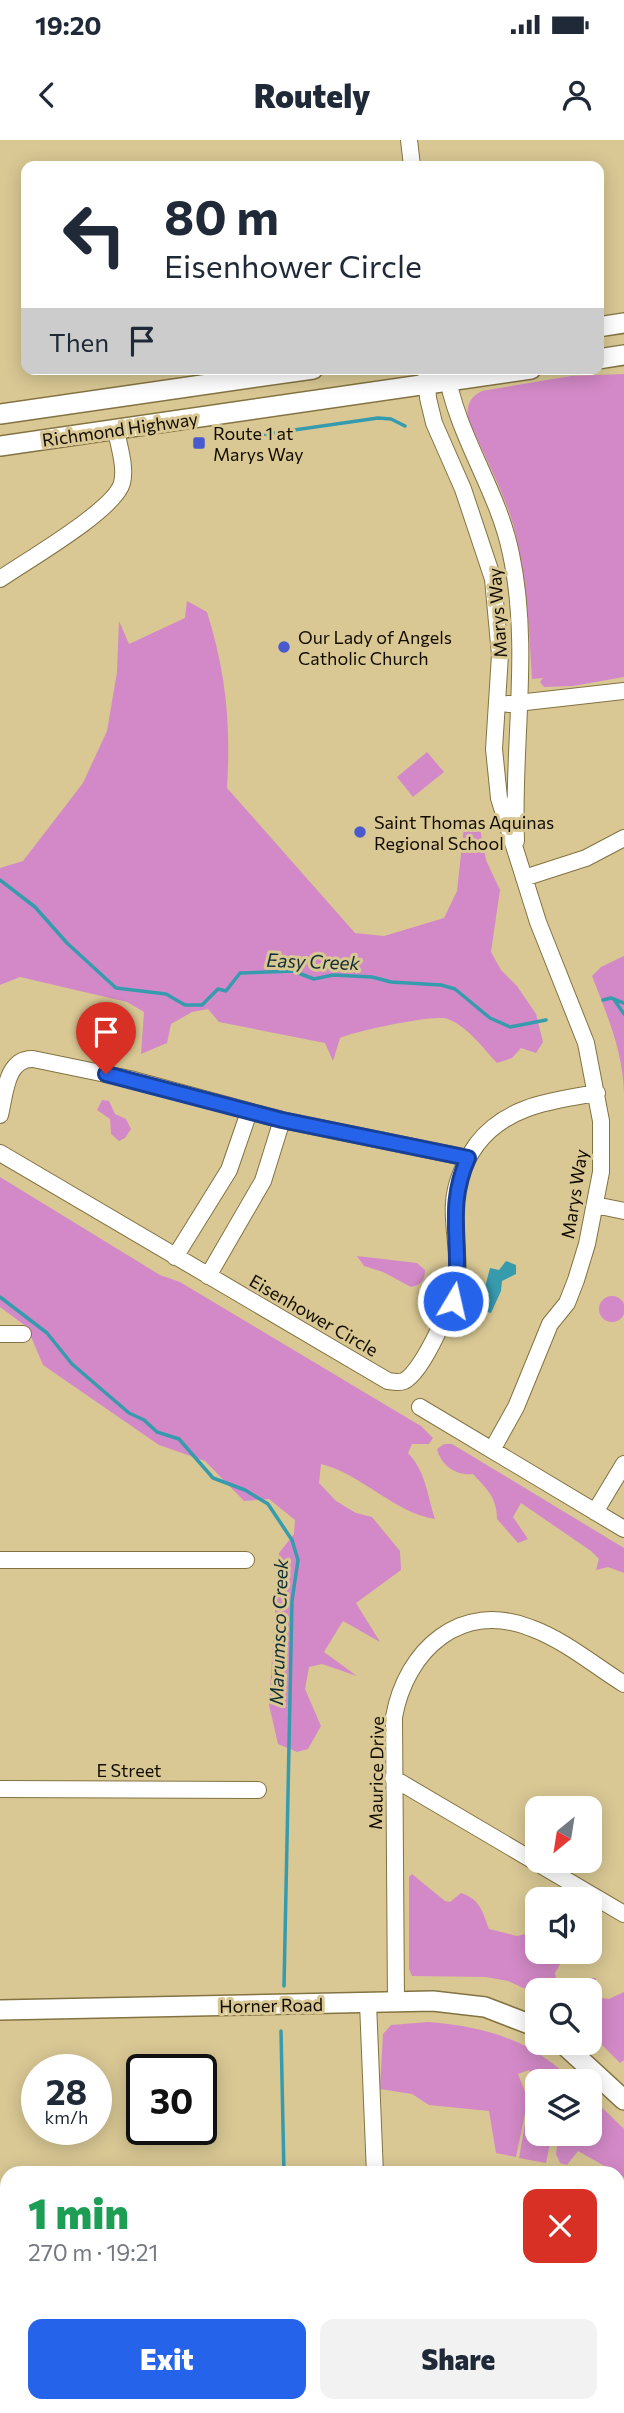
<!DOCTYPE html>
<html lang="en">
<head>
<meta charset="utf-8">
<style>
  body { margin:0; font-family:Commissioner,sans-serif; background:#f2f2f3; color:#1f2937; height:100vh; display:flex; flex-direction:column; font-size:26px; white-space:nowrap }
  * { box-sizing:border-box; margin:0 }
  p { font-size:23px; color:#747a83 }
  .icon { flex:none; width:38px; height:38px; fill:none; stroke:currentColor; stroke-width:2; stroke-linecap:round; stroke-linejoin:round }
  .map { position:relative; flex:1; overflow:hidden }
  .drawer { position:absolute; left:0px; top:2026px; width:625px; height:247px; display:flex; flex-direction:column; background:#fff; border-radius:21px 21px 0 0; box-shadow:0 4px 18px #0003 }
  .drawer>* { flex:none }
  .hud { position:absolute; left:21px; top:21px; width:583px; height:214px; border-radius:14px; box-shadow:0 4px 18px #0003; background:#fff; color:#1f2937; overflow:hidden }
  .needle { width:46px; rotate:210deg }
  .tools { position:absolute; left:525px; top:1656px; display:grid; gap:14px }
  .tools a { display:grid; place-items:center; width:77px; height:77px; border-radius:14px; background:#fff; box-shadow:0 4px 18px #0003; font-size:35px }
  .speed { position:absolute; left:21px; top:1914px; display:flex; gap:14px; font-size:35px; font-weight:700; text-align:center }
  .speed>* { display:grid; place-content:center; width:91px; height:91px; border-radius:50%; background:#fff; box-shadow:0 4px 18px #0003; line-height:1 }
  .speed small { font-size:18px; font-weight:400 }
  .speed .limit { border:4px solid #111; border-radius:10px; background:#fff; color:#111 }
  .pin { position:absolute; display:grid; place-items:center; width:60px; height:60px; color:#fff; margin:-72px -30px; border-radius:50% 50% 50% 0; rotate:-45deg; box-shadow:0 0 7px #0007 }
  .pin .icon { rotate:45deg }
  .me { position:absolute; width:77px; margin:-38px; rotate:9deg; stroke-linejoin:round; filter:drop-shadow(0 0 5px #0008) }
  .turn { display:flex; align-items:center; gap:24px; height:147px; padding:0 28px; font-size:32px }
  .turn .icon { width:91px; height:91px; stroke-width:2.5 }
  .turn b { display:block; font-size:49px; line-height:60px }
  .then { display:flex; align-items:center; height:66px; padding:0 28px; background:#0003; gap:14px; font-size:26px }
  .round { display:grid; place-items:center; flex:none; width:74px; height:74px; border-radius:14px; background:#f2f2f3 }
  .head { display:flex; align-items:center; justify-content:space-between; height:119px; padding:0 28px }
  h1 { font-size:42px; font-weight:800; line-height:52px; color:#1e9e55 }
  .button { display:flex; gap:14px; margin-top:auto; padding:14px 28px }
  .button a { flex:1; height:80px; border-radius:14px; background:#2563eb; color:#fff; font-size:28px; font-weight:800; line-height:80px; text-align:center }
  .button a+a { background:#f2f2f3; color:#1f2937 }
  .status { display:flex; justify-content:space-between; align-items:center; height:49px; padding:0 35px; background:#fff; direction:ltr }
  .status svg { height:19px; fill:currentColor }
  header { display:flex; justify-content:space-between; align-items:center; height:91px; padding:0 28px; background:#fff; font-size:32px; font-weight:800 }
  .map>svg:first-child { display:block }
  .green { fill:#d389c7 }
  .water { fill:#379bae }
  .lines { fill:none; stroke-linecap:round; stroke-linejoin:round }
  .stream { stroke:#379bae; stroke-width:3.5 }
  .minor-casing { stroke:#837342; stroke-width:18 }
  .major-casing { stroke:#837342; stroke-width:22 }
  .minor { stroke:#fff; stroke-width:16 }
  .major { stroke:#fff; stroke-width:19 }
  .route-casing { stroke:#184099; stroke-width:18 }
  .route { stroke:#2563eb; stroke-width:12 }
  .poi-dot { fill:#4959ce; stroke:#d9c894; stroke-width:2.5 }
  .labels { text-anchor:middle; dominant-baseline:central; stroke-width:6; stroke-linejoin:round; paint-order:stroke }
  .street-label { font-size:18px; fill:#130d00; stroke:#d9c894 }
  .poi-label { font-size:18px; fill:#130d00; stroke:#d9c894; text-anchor:start }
  .water-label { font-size:19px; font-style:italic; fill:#102e34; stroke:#d9c894 }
</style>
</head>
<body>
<div class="status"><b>19:20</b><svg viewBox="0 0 49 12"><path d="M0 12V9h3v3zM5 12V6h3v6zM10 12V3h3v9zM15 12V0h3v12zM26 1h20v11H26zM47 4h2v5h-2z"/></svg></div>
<header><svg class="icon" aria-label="back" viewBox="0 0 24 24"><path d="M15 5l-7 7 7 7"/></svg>Routely<svg class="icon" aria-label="person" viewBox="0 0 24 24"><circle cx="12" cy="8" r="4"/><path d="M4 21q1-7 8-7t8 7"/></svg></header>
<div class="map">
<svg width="624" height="2273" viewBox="0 0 624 2273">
  <rect width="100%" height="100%" fill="#d9c894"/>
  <path class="green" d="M624,234V537L573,546L544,547L540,542L543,538L532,539C529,487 527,434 513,384C502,348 483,313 468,279C466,265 470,257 482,251L571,236Z
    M187,461L207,472C226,533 231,583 227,648L355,793L384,796L444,778L457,751L464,686L480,689L486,720L500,750L491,812L501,830L517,846L536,874L543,902L536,913L521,908L512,918L497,923C483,908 468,887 448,879C435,874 356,891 340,898L333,921L325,903L219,882L208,869L192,872L171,884L167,903L141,914L144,872L127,862L20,837L0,845V728L23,721L83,643L107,591L117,532L119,481L129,504L185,478Z
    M427,612L444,632L413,657L397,637Z
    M624,816V954C623,911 607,875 592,836L601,827Z
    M102,960L109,961L115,974L126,979L131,989L125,998L119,1001L111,994L110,979L97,970Z
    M0,1037L160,1135L180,1142L394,1270L421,1286L433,1298L429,1304H412L408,1313C426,1332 427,1354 435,1379C394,1373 362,1334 321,1324L319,1343L336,1361L356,1373L372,1377L400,1411L401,1430L356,1463L380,1502L343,1481L324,1512L357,1536L322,1524L309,1527L305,1549L321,1586L308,1609L297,1612L278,1604L269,1565L279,1413L294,1394L295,1380L269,1359L244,1361L205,1321L159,1305L43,1225L27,1187L0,1167Z
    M357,1116L417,1123L425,1130C425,1140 421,1145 411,1147L383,1132L364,1126Z
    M599 1169a13 13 0 1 1 26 0a13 13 0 1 1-26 0Z
    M444,1304H452L624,1408V1433L608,1427L596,1430L599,1419L591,1411L521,1363L513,1377L528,1399L518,1403L497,1379C497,1358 487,1349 473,1334C457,1336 441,1326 437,1309Z
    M412,1734L445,1761L450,1762L461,1753C481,1760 482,1771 489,1789L517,1796L526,1794L537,1801V1811H555L564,1817L555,1833L558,1850H537V1854L508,1841L486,1837L412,1836L409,1829V1737Z
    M588,1838H596V1850L601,1858L609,1859L624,1852V1920L620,1923L590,1893V1850H575Z
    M428,1882C487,1887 529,1899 573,1941H537V1949L529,1930L518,1934L528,1959L516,2017L496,2013L489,1971L429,1965L412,1954L380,1949L383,1894L391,1885Z
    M590,1956L624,1989V2037L578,2011L567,2025L560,2023L556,2014L559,1993H590Z
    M526,1978L537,1980V1993H552L546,2023L519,2018Z
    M624,2094V2273H579L580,2266H618V2101Z
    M398,2266H429L428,2273H398Z"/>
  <path class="water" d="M506,1121L516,1125V1134L502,1141L501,1151L491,1173L479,1170L490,1128L499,1130Z"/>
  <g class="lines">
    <path class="stream" d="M238,298L378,278L391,279L405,286
      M0,740L35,767L67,803L116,848L166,854L185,865H202L218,849L226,851L240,833L293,831L314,839L333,835L372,837L391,842L441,845L455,849L490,878L510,887L546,880
      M603,860L611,858L624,863
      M615,861L624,874
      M0,1157L47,1193L72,1224L129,1273L144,1280L157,1292L179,1299L213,1338L245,1350L268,1364L292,1400L298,1420L292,1461L284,1846
      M281,1891L284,2034
      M293,2266L294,2273"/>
    <g class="minor-casing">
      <path id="minor" d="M409,0L412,26
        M426,229L428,258L434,283L463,349L493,439L500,515L494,609L499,658L538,782L586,903L601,981V1032L587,1104L576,1140L567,1163L550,1184L516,1267L492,1310
        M446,229C456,295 498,349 511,414C531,508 512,605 516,701
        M0,439C26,421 115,370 122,343C126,327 119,307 116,290
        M508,564L624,551
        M524,738L586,718L624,698
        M0,975C5,955 6,918 33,919L130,939L282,980L468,1018
        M0,1013L388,1241C394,1242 399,1243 404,1241C423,1232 455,1159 457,1138C460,1113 452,1088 454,1063C455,1043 465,1021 477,1004C507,965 552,961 597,953
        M595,1065L624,1071
        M175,1117L229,1030L249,972
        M208,1136L263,1041L282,980
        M0,1194H23
        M420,1267L624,1389
        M595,1372L624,1324
        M0,1420H246
        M393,1638L624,1774
        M0,1649L258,1650
        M368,1863L375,2034
        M396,1863L394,1577C406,1510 461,1460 531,1488C564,1500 594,1525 624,1544
        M0,2101L7,2100
        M134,2266V2273
        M381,2266V2273"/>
    </g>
    <g class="major-casing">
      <path id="major" d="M598,187L624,183
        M598,219L624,215
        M0,274L313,229
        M0,306L531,229
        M0,1870L433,1861L485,1867L537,1887
        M561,1902L624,1960"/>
    </g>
    <use href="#minor" class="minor"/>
    <use href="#major" class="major"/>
  </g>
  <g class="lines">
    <g class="route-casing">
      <path id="route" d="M106,934L282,980L468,1018C444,1072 465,1107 453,1161"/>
    </g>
    <use href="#route" class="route"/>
  </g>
  <g class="poi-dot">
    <rect x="192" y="296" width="14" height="14" rx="3.5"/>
    <circle cx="284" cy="507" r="7"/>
    <circle cx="360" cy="692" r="7"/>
  </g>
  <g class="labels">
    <g class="street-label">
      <text transform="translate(120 289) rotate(-8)">Richmond Highway</text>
      <text transform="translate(497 473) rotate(-94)">Marys Way</text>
      <text transform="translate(574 1054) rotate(-81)">Marys Way</text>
      <text transform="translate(314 1175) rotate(30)">Eisenhower Circle</text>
      <text x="129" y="1630">E Street</text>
      <text transform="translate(376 1633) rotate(-89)">Maurice Drive</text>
      <text transform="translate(271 1865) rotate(-1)">Horner Road</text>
    </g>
    <g class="poi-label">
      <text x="213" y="293">Route 1 at<tspan x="213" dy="21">Marys Way</tspan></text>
      <text x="298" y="497">Our Lady of Angels<tspan x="298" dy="21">Catholic Church</tspan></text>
      <text x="374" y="682">Saint Thomas Aquinas<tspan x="374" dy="21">Regional School</tspan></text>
    </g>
    <g class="water-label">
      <text transform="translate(313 821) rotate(2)">Easy Creek</text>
      <text transform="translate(278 1492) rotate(-88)">Marumsco Creek</text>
    </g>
  </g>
</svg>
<div class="tools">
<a><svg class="needle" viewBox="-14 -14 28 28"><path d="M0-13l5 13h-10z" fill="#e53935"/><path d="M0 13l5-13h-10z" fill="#747a83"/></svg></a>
<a><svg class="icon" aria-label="sound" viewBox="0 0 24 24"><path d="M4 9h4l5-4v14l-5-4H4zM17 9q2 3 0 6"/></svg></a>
<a><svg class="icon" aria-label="search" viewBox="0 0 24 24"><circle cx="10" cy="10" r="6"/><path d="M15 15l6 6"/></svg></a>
<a><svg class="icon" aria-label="layers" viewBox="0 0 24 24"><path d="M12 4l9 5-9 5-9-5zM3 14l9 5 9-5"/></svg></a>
</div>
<div class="speed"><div>28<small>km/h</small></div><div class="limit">30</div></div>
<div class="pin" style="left:106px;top:934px;background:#d93025"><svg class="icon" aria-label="arrive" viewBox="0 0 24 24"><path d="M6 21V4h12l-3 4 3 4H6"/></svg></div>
<svg class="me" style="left:453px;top:1161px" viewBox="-20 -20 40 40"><circle r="17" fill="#2563eb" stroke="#fff" stroke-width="3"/><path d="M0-11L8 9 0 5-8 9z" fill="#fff"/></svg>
<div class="hud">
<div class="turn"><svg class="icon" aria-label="left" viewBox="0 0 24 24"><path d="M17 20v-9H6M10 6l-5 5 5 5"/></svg><div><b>80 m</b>Eisenhower Circle</div></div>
<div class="then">Then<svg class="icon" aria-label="arrive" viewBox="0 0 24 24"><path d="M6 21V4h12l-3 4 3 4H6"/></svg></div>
</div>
<section class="drawer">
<div class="head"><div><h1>1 min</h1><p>270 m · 19:21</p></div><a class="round" style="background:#d93025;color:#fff"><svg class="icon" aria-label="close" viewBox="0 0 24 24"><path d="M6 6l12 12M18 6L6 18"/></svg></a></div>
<div class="button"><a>Exit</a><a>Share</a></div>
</section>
</div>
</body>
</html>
